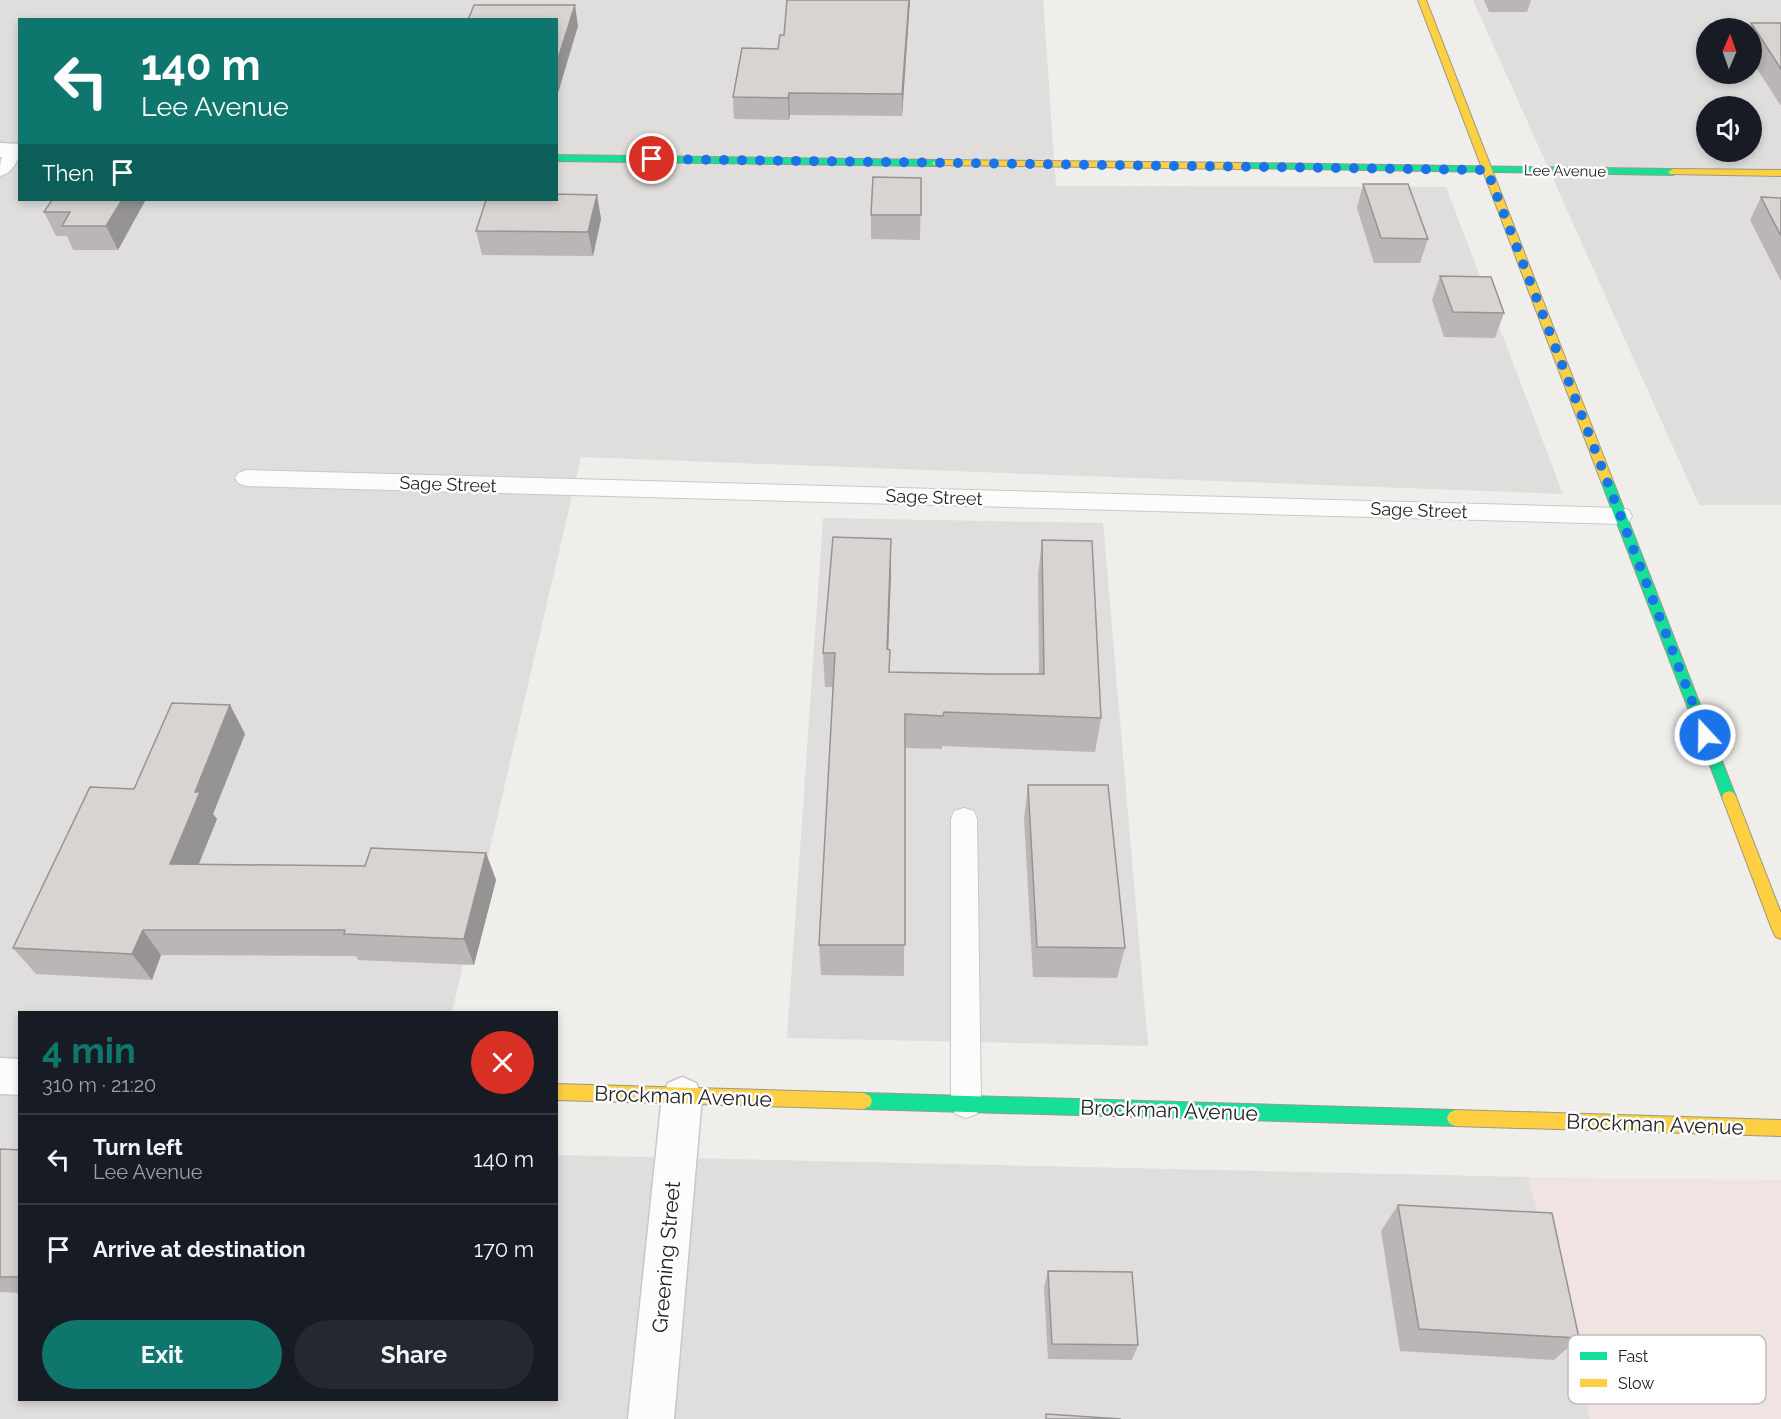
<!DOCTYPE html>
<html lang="en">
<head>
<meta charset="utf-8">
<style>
  body { margin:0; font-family:Raleway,sans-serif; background:#242831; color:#f1f3f6; height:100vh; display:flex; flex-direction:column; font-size:22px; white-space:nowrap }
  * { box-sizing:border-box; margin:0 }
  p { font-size:20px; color:#9ea1a6 }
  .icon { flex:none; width:33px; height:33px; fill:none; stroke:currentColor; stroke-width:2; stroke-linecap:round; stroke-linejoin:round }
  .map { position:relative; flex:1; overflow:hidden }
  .side { position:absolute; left:18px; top:1011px; width:540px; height:390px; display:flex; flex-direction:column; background:#171b24; border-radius:0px; box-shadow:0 3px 9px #0003 }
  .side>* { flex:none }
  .top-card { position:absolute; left:18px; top:18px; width:540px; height:183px; border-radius:0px; box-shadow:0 3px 9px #0003; background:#0f766e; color:#fff; overflow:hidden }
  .needle { width:39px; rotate:2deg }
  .tools { position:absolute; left:1696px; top:18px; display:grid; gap:12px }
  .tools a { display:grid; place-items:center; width:66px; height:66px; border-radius:50%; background:#171b24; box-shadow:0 3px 9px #0003; font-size:30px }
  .pin { position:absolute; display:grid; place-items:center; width:51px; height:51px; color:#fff; margin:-26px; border:3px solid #fff; border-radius:50%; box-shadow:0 2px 6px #0007 }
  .me { position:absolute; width:66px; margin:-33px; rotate:339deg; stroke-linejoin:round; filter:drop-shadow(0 0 4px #0008) }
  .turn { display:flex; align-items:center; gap:21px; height:126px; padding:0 24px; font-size:27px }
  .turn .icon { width:78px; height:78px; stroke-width:2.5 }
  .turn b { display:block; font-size:42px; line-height:51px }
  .then { display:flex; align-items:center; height:57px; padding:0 24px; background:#0003; gap:12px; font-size:22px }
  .round { display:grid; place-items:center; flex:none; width:63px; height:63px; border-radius:32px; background:#242831 }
  .headline { display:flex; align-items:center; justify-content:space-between; height:102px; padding:0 24px }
  h1 { font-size:36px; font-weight:700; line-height:45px; color:#0f766e }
  .primary-button { display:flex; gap:12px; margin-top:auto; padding:12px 24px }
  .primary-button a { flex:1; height:69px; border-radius:36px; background:#0f766e; color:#fff; font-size:24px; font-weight:700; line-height:69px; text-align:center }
  .primary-button a+a { background:#242831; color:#f1f3f6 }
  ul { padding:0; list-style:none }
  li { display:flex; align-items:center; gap:18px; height:90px; padding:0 24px; border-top:2px solid #363941 }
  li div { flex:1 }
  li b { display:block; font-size:22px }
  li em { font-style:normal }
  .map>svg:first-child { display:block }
  .residential { fill:#dfdedc; fill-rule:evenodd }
  .commercial { fill:#f1e3e1 }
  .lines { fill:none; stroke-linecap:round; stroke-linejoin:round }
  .lane-casing { stroke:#c9c8c7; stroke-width:2 }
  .street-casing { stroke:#c9c8c7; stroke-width:3 }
  .fast-casing { stroke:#999a82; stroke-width:2 }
  .slow-casing { stroke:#999a82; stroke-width:2 }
  .lane { fill:#fdfcfc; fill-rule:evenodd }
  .street { fill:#fdfcfc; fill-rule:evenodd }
  .fast { fill:#16e098; fill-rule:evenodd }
  .slow { fill:#ffcf43; fill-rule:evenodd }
  .wall { fill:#b9b6b5 }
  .shaded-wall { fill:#969493 }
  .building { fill:#d7d4d2; stroke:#969493; stroke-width:1.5 }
  .route { stroke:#1a73e8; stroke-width:10; stroke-dasharray:0 18 }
  .labels { text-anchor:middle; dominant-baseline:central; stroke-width:5; stroke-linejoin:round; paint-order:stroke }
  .far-street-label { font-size:15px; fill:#222; stroke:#fff }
  .street-label { font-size:18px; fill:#222; stroke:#fff }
  .near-street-label { font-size:21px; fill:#222; stroke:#fff }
  .key { fill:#fff; stroke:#bdbdbd; stroke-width:1.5 }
  .key-label { font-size:16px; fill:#222 }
</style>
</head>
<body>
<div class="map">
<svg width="1781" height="1419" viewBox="0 0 1781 1419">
  <rect width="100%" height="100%" fill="#f0eeeb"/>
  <path class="residential" d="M0,0H1043L1056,186L1446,187L1563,494L581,457L452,1012H20V1400H556L557,1155L1528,1177L1590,1419H0ZM20,20H556V200H20Z
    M1473,0H1781V505H1699ZM1707,28H1752V74H1707ZM1707,106H1752V152H1707Z
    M823,518L1103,523L1148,1046L787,1038Z"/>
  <path class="commercial" d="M1528,1177L1781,1180V1419H1590Z"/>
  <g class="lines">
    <g class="lane-casing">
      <path id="lane" d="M15,146L20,147C20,159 13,173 0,176C0,163 0,149 15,146Z
        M246,470L1621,508L1629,510L1632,516L1629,522L1621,524L246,486L238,483L235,478L238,473Z
        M964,808L974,811L977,819L981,1104L977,1114L966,1118L955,1114L951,1104V819L954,811Z"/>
    </g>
    <g class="street-casing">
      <path id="street" d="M0,143L20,144V158L0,157Z
        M0,1058L20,1059V1095L0,1094Z
        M682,1077L696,1083L702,1096L674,1419H628L662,1096L668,1083Z"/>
    </g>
    <g class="fast-casing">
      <path id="fast" d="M556,155L937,160L942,163L937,166L556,161Z
        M1245,163L1673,169L1678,172L1673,175L1242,168L1240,166Z
        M1607,477L1613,481L1736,797L1734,801H1724L1722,797L1601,481Z
        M864,1093L1455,1110L1461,1113L1463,1118L1461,1123L1455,1126L864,1109L858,1106L856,1101L858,1096Z"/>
    </g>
    <g class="slow-casing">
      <path id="slow" d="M1418,0H1426L1613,481L1611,484H1603L1601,481Z
        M937,160L1245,163L1250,166L1245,169L934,165L932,163Z
        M1673,169L1781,170V176L1670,174L1668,172Z
        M1729,791L1734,793L1736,797L1781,913V939L1776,937L1773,932L1722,797L1724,793Z
        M556,1084L864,1093L870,1096L872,1101L870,1106L864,1109L556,1100Z
        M1455,1110L1781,1120V1136L1455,1126L1449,1123L1447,1118L1449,1113Z"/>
    </g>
    <use href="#lane" class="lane"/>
    <use href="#street" class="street"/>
    <use href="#fast" class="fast"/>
    <use href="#slow" class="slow"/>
  </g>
  <path class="wall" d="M910,0L902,116L790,115L789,120L734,119L733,97L778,49Z
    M1484,0H1531L1527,12H1489Z
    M1751,23H1781V106L1752,61V28H1748Z
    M921,178L920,240L871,239V215Z
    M1363,184L1428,239L1420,263H1374L1357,208Z
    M597,195L601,219L593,256L482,255L476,231Z
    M1761,197L1781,198V281L1750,220Z
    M52,200H144L145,201L118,250H73L67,236H56L44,212Z
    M1440,276L1504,313L1495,338L1444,337L1432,300Z
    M891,539V574L888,650H890V672L991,674H1039L1038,575L1042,540L1101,718L1095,752L942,746V749L905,748L904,976L821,975L819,945L833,687H825L823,653Z
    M230,705L245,734L213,814L217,819L198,864L365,866L486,853L496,880L474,965L358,960L356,956L161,955L152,980L36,974L13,948L134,789Z
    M1028,785L1125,948L1117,978L1033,977L1024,818Z
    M0,1149L20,1150V1293L0,1292Z
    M1398,1205L1579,1338L1554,1360L1400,1351L1381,1231Z
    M1048,1271L1138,1345L1132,1360L1048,1359L1044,1288Z"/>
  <path class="shaded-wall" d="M909,0H910L902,116V94Z
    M575,5L578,26L556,100V65Z
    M789,93L790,115L789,120L788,98Z
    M597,195L601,219L593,256L588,232Z
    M122,200H144L145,201L118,250L106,226Z
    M891,539V574L887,684V649Z
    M230,705L245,734L213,814L217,819L188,891L170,864L195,792Z
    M486,853L496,880L474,965L464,939Z
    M143,930L161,955L152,980L132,954Z"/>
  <path class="building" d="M787,0H909L902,94L789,93L788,98L733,97L742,48L778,49L780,35H784Z
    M474,5H575L556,65V20H468Z
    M1751,23H1781V69Z
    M873,177L921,178V215H871Z
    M1363,184H1408L1428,239L1381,238Z
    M556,194L597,195L588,232L476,231L486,200H556Z
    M1761,197L1781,198V236Z
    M52,200H122L106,226H62L70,212H44Z
    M1440,276L1491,277L1504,313L1453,312Z
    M833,537L891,539L887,649L890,650L889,672L991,674H1044L1042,540L1092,541L1101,718L944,712L943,716L905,714V945H819L835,653H823Z
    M172,703L230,705L195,792H200L170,864L365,866L371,848L486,853L464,939L344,934L345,930H143L132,954L13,948L90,787L134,789Z
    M1028,785H1108L1125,948L1037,947Z
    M0,1149L20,1150V1277H0Z
    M1398,1205L1552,1213L1579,1338L1419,1329Z
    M1048,1271L1132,1272L1138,1345L1052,1344Z
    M1046,1414L1121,1419H1046Z"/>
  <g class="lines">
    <path class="route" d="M652,159L1487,170L1705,735"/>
  </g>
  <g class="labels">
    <g class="far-street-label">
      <text transform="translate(1565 171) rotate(1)">Lee Avenue</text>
    </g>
    <g class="street-label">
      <text transform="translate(448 484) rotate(2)">Sage Street</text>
      <text transform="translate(934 497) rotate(2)">Sage Street</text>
      <text transform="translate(1419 510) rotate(2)">Sage Street</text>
    </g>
    <g class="near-street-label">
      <text transform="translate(683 1096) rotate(2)">Brockman Avenue</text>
      <text transform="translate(1169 1110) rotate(2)">Brockman Avenue</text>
      <text transform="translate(1655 1124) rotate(2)">Brockman Avenue</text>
      <text transform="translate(666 1257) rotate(-85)">Greening Street</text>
    </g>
  </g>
  <rect x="1568" y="1335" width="198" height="69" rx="9" class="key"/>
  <rect x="1580" y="1352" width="27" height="8" fill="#16e098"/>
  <rect x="1580" y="1379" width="27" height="8" fill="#ffcf43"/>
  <g class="key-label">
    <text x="1618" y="1362">Fast</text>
    <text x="1618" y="1389">Slow</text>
  </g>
</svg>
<div class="tools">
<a><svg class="needle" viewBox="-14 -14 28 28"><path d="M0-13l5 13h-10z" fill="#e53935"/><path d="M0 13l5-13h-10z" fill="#9ea1a6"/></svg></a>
<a><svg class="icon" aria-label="sound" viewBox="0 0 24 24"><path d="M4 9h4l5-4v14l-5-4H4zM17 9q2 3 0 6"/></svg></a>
</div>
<div class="pin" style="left:652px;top:159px;background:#d93025"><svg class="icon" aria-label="arrive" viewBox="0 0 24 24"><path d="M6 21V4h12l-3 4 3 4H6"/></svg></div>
<svg class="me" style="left:1705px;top:735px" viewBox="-20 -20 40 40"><circle r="17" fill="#1a73e8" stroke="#fff" stroke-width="3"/><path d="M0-11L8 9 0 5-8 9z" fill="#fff"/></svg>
<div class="top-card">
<div class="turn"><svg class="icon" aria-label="left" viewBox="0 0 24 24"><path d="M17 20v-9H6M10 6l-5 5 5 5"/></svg><div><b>140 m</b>Lee Avenue</div></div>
<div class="then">Then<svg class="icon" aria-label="arrive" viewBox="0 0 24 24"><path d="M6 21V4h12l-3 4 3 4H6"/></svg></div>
</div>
<section class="side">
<div class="headline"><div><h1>4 min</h1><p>310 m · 21:20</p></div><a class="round" style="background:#d93025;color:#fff"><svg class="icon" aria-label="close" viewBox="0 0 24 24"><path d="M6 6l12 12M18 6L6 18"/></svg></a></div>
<ul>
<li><svg class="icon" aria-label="left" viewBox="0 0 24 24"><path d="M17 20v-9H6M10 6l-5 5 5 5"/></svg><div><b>Turn left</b><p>Lee Avenue</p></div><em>140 m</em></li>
<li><svg class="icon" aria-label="arrive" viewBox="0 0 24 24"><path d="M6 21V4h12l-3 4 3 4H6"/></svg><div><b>Arrive at destination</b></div><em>170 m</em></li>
</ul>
<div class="primary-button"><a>Exit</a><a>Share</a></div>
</section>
</div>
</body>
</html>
